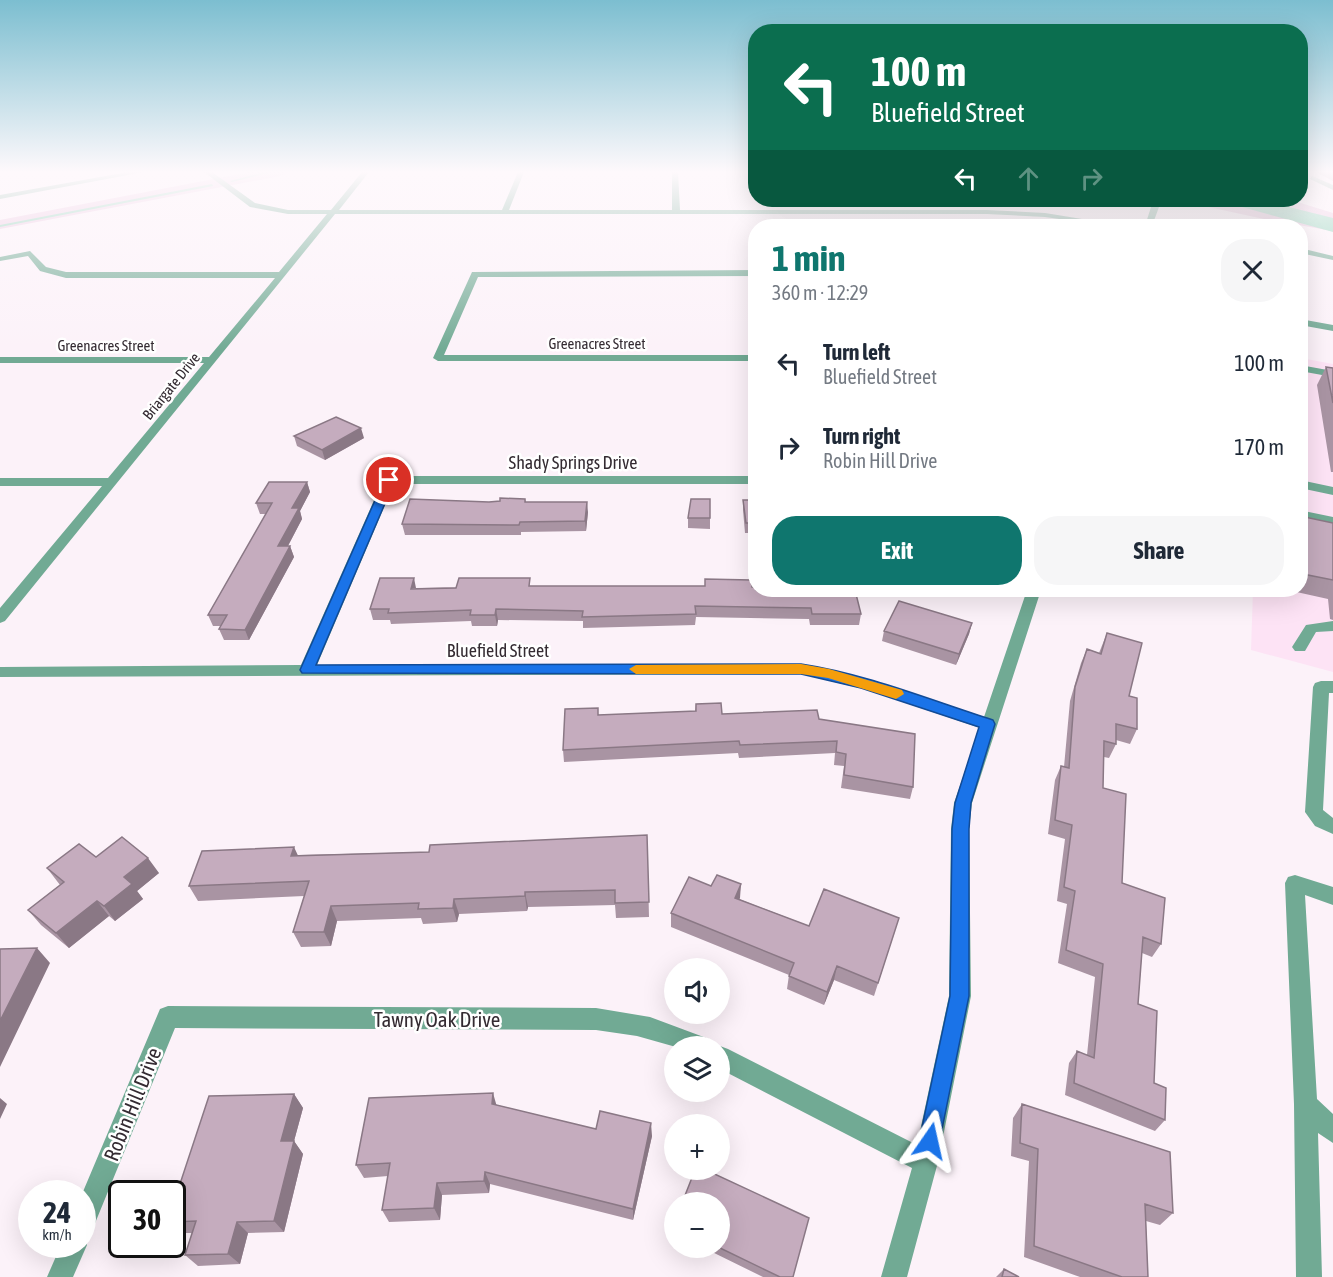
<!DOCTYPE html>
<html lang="en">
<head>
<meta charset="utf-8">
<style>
  body { margin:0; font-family:"Asap Condensed",sans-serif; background:#f6f6f7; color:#1f2937; height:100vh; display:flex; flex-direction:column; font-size:22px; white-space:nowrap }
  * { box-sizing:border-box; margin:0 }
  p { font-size:20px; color:#747a83 }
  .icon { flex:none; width:33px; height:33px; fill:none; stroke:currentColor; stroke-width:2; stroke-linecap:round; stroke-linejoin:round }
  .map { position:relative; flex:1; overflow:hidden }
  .panel { position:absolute; left:748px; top:219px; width:560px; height:378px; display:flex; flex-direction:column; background:#fff; border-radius:24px; box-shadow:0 6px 24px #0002 }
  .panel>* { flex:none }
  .top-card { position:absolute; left:748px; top:24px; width:560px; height:183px; border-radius:24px; box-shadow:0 6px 24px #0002; background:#0b6e4f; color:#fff; overflow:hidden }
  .fabs { position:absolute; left:664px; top:958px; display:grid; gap:12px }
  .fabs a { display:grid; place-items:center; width:66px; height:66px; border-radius:50%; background:#fff; box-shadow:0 6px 24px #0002; font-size:30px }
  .speed { position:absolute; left:18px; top:1180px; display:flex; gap:12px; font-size:30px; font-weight:700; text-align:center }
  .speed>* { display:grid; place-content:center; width:78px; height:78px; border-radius:50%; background:#fff; box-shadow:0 6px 24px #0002; line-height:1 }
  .speed small { font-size:15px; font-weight:400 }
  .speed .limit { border:3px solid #111; border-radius:9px; background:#fff; color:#111 }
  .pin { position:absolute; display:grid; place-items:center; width:51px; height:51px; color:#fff; margin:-26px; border:3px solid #fff; border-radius:50%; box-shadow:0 2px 6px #0007 }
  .me { position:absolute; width:66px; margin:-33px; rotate:11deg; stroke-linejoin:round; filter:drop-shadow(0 0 4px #0008) }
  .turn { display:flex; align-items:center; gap:21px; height:126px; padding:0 24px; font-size:27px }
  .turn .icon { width:78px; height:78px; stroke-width:2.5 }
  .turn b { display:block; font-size:42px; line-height:51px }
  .lanes { display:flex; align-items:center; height:57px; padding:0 24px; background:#0003; justify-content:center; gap:30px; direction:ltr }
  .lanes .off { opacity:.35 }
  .round { display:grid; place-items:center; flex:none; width:63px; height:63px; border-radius:24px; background:#f6f6f7 }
  .overview { display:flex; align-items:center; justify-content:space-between; height:102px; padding:0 24px }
  h1 { font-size:36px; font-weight:700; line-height:45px; color:#0f766e }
  .action { display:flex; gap:12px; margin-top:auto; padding:12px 24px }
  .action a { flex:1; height:69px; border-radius:24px; background:#0f766e; color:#fff; font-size:24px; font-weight:700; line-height:69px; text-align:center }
  .action a+a { background:#f6f6f7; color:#1f2937 }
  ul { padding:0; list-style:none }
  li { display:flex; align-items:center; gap:18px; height:84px; padding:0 24px }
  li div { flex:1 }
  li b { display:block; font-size:22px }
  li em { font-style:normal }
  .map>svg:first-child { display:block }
  .built { fill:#fde3f5 }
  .green { fill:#e9c3de }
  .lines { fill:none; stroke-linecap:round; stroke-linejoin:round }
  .stream { fill:#7bccad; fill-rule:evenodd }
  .river { fill:#7bccad; fill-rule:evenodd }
  .minor { fill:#71aa94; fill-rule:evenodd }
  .wall { fill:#a994a3 }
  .shaded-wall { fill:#8a7885 }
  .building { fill:#c5acbe; stroke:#8a7885; stroke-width:1.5 }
  .route { fill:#1a73e8; stroke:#114b97; stroke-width:1.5 }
  .slow { fill:#f59e0b }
  .labels { text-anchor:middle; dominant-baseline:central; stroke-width:5; stroke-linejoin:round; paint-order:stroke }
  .far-street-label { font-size:15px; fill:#342b32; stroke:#fff }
  .street-label { font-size:18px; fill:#342b32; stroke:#fff }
  .near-street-label { font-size:21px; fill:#342b32; stroke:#fff }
</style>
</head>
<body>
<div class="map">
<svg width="1333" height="1277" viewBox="0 0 1333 1277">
  <rect width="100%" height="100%" fill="#fcf2f9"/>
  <path class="built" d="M1301,358L1333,364V672L1251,650L1253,590H1300Z"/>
  <path class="green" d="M250,172H287L280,176L0,229V220Z
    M1176,200H1291L1333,213V231L1264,219Z"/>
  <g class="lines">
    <path class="stream" d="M265,172H272L232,182L230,181Z
      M212,184L213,186L0,227V225Z"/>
    <path class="river" d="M1227,200H1261L1333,218V232L1231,204Z"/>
    <path class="minor" d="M128,172H144L0,199V195Z
      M204,172H212L255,203L288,210H331L362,172H369L339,210H502L518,172H524L509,210H672V172H678L680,210H987L1045,213L1125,226H1109L1045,217L987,214H335L5,621L0,623V608L102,486H0V478H108L204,363H0V357H209L275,278H66L40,271L28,256L0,261V257L30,251L46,267L66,272H279L327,214H288L250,207Z
      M1312,176L1333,185V190L1310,179Z
      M1146,200H1153L1159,207L1152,226H1145L1151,207Z
      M1300,248L1333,256V260L1300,253Z
      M756,270V276L478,277L444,355H756V361H438L433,358L472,272Z
      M1300,319L1333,325V331L1300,325Z
      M1300,365L1333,371V377L1300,371Z
      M389,476H756V484H394L317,665L801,664L872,680L984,717L1027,590H1041L972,803L969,829L971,996L938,1162L907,1277H881L912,1168L720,1069V1047H717L720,1046L728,1049L917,1145L949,996L951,829L954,803L980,728L868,690L801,674L0,677V667L301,665L383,480Z
      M1300,480L1333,487V495L1300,488Z
      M1304,511L1333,517V525L1300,518V512Z
      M1333,621V631L1316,632L1305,651H1295L1292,647L1306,625Z
      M1321,681H1333V693H1329L1323,810L1333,818V834L1315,826L1305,812L1313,687L1315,683Z
      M1295,875L1333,887V905L1305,895L1317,1099L1333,1114V1143L1318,1133L1322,1277H1296L1294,1104L1285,883L1288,877Z
      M168,1006L596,1008L650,1017L709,1039L712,1047H676L637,1036L596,1030L175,1028L91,1233L83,1236L87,1245L73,1277H47L61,1245H82V1194L160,1009Z"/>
  </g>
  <path class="wall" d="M1316,172H1333V181Z
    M1326,367L1333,368V472H1331L1317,385Z
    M294,436L364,438L325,460L297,446Z
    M307,482L310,492L300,511L302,519L288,546H290L294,557L249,640H224L219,629L221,626H213L208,615L266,514H260L256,503Z
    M525,499L526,502L588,512L586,531L521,532V535H405L402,524L489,502Z
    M743,500H756V533H745L743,510Z
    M1300,516L1333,523V620L1330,619L1328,599L1292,591V590H1300Z
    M688,518H710V529L688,528Z
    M531,586L752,587L861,614L859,625H810L809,619L696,617L695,625L583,628V621L498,620L497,626H472L471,621L391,624L390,620H373L370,609L416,588Z
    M972,623L969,634L956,665L882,641L884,631Z
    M1107,633L1129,696L1137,729L1130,744L1116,740V744L1109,758L1104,757L1103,788L1122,883L1161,944L1152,957L1142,953L1138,1004L1154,1083L1165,1120L1155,1131L1065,1095L1069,1063L1077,1051L1087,1055L1095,977L1058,963L1067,904L1057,901L1065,839L1048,834L1055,780L1061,766L1064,767L1070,701L1081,663L1087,649L1099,653Z
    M696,704L722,714L819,719L913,787L910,799L841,788L844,766L834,765L835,753L739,758L738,753L564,762L563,750L599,715L695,711Z
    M647,835L649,917L616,918L615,905L528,907L527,911L459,914L457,922L423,924L421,918L337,921L331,946L301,947L293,932L304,896L198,901L189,886L298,855L429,852Z
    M96,857L159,873L137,891L143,899L115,921L109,916L69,948L41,925L28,910L60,885L47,868Z
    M741,884L739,899L809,926L899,918L874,996L834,980L824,1005L787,989L789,975L671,927V913L711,886Z
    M294,1094L303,1108L294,1141L303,1154L284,1232L248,1233L240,1264L198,1266L185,1255L192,1233H181L172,1226V1208Z
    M1022,1104L1173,1213L1160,1225L1146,1221L1148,1277H1080L1024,1257L1029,1161L1011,1156L1013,1118Z
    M497,1105L596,1129L652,1136L633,1220L490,1184L489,1193L442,1195L440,1220L389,1222L382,1210L388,1176L364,1178L356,1165Z
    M675,1221V1234L673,1233V1225Z
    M704,1248H720L793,1277H763Z
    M1004,1269L1019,1277H996Z"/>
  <path class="shaded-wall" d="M361,428L364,438L325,460L322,450Z
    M307,482L310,492L300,511L302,519L282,557L278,546L292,508Z
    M587,502L588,512L586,531L585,521Z
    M290,546L294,557L249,640L245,630Z
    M414,578L416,588L411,589Z
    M496,609L498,620L497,626L495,615Z
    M972,623L969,634L956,665L959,654Z
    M294,847L301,862L291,856Z
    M148,858L159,873L137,891L143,899L115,921L104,906L124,877Z
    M741,884L740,898L734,911L735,898Z
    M525,892L528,907L527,911L525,896Z
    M454,899L459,914L457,922L453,908Z
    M97,901L109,916L69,948L56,933Z
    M331,906L337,921L331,946L324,932Z
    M37,948L50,963L0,1067V1021Z
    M837,966L834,980L824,1005L827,992Z
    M493,1093L497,1107L492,1104Z
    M294,1094L303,1108L294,1141L303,1154L284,1232L274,1221L281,1141Z
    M0,1098L7,1104L0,1119Z
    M651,1123L652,1136L633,1220V1209Z
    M485,1172L490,1184L489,1193L484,1181Z
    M437,1183L442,1195L440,1220L434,1208Z
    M237,1222L248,1233L240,1264L228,1254Z"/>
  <path class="building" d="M1326,367L1333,368V403Z
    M336,417L361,428L322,450L294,436Z
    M269,482H307L292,508H299L278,546H290L245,630L219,629L227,615H208L272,503H256Z
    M500,498L525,499V502H587L585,521L520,522L519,525L402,524L410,499L489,502L500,501Z
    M691,499H710V518H688Z
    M743,500H756V523H746Z
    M1300,516L1333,523V580L1303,574L1300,556Z
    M380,578H414L411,589L456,588L459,578H530L529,586H705V579L751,580L752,587H756V590H855L861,614H812L811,608L695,606L696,614L582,617L583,611L496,609L495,615H470L471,610L388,613L389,609H370Z
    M899,601L972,623L959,654L884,631Z
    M1107,633L1142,643L1129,696L1137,698V729L1116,724V744L1104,741L1103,788L1126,794L1122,883L1165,898L1161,944L1143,937L1138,1004L1157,1011L1154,1083L1166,1088L1165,1120L1074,1083L1077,1051L1094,1058L1103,964L1066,950L1075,891L1064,887L1072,825L1055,820L1061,766L1069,768L1075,687L1087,649L1101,654Z
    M721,703L722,714L817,710L819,719L915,734L913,787L844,775L846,754L836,752L837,741L740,745L739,741L563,750L565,709L598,708V715L696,711V704Z
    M647,835L649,902L615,903V890L525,892V896L454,899L453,908L418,909L419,903L331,906L324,932H293L309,881L189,886L202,851L294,847L291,856L429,852L430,845Z
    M122,837L148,858L124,877L132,884L104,906L97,901L56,933L28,910L64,882L47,868L79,844L96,857Z
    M717,875L741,884L735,898L809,926L824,889L899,918L878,983L837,966L827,992L789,976L794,963L671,913L689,877L711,886Z
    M37,948L0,1021V949Z
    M493,1093L492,1104L596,1129L600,1111L651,1123L633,1209L485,1172L484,1181L437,1183L434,1208L382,1210L390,1163L356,1165L369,1098Z
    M294,1094L281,1141H294L274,1221L237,1222L228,1254L185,1255L196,1221L172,1222V1208L209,1096Z
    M1022,1104L1170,1152L1173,1213L1145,1204L1148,1277H1122L1034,1246L1038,1149L1020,1143Z
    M695,1170H706L809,1218L793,1277H780L720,1248V1203H682Z
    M1004,1269L1019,1277H1002Z"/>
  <linearGradient id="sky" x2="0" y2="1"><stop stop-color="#7cbed0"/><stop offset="0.49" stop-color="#fef9fc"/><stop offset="1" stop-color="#fef9fc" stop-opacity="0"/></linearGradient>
  <rect width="1333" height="351" fill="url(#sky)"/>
  <path class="route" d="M389,477L395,480L316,665L801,664C867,674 930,700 993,720L995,724L971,803L969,829V996L938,1149L930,1152L922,1149L919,1141L950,996L952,829L955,803L979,727L861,688L801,674L302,673L300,670L384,480Z"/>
  <path class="slow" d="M801,664L829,669L902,690L904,694L896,699L828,678L801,674H636L629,669L636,665Z"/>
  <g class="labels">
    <g class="far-street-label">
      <text x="597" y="343">Greenacres Street</text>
      <text x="106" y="345">Greenacres Street</text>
      <text transform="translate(171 386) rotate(-51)">Briargate Drive</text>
    </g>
    <g class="street-label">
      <text x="573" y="462">Shady Springs Drive</text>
      <text x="498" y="650">Bluefield Street</text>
    </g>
    <g class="near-street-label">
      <text x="437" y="1019">Tawny Oak Drive</text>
      <text transform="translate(132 1104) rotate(-68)">Robin Hill Drive</text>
    </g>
  </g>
</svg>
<div class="fabs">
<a><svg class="icon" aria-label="sound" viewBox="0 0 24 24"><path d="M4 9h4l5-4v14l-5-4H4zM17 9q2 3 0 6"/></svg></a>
<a><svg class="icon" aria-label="layers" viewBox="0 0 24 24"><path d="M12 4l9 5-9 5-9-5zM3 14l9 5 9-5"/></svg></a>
<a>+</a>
<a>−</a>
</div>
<div class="speed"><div>24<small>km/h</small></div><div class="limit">30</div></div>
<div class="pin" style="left:389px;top:480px;background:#d93025"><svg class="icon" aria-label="arrive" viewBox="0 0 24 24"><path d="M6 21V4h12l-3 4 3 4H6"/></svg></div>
<svg class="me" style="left:930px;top:1141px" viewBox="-20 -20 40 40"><path d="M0-17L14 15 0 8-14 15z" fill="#1a73e8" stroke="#fff" stroke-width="4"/></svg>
<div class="top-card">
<div class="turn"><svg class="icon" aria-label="left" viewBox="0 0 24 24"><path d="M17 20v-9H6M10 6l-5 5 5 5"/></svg><div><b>100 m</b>Bluefield Street</div></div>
<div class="lanes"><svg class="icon" aria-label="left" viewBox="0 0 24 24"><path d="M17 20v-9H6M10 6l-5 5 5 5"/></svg><svg class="icon off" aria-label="ahead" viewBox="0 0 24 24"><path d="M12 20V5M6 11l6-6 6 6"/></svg><svg class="icon off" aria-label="right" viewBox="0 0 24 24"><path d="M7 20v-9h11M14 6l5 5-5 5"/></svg></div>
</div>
<section class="panel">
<div class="overview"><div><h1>1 min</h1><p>360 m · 12:29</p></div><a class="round"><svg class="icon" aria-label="close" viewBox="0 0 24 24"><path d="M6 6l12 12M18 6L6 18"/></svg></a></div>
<ul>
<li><svg class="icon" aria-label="left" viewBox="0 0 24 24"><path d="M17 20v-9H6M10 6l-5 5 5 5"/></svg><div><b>Turn left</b><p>Bluefield Street</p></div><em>100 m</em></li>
<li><svg class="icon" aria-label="right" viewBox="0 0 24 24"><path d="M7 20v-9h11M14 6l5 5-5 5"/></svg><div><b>Turn right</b><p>Robin Hill Drive</p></div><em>170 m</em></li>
</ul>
<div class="action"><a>Exit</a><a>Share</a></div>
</section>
</div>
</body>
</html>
